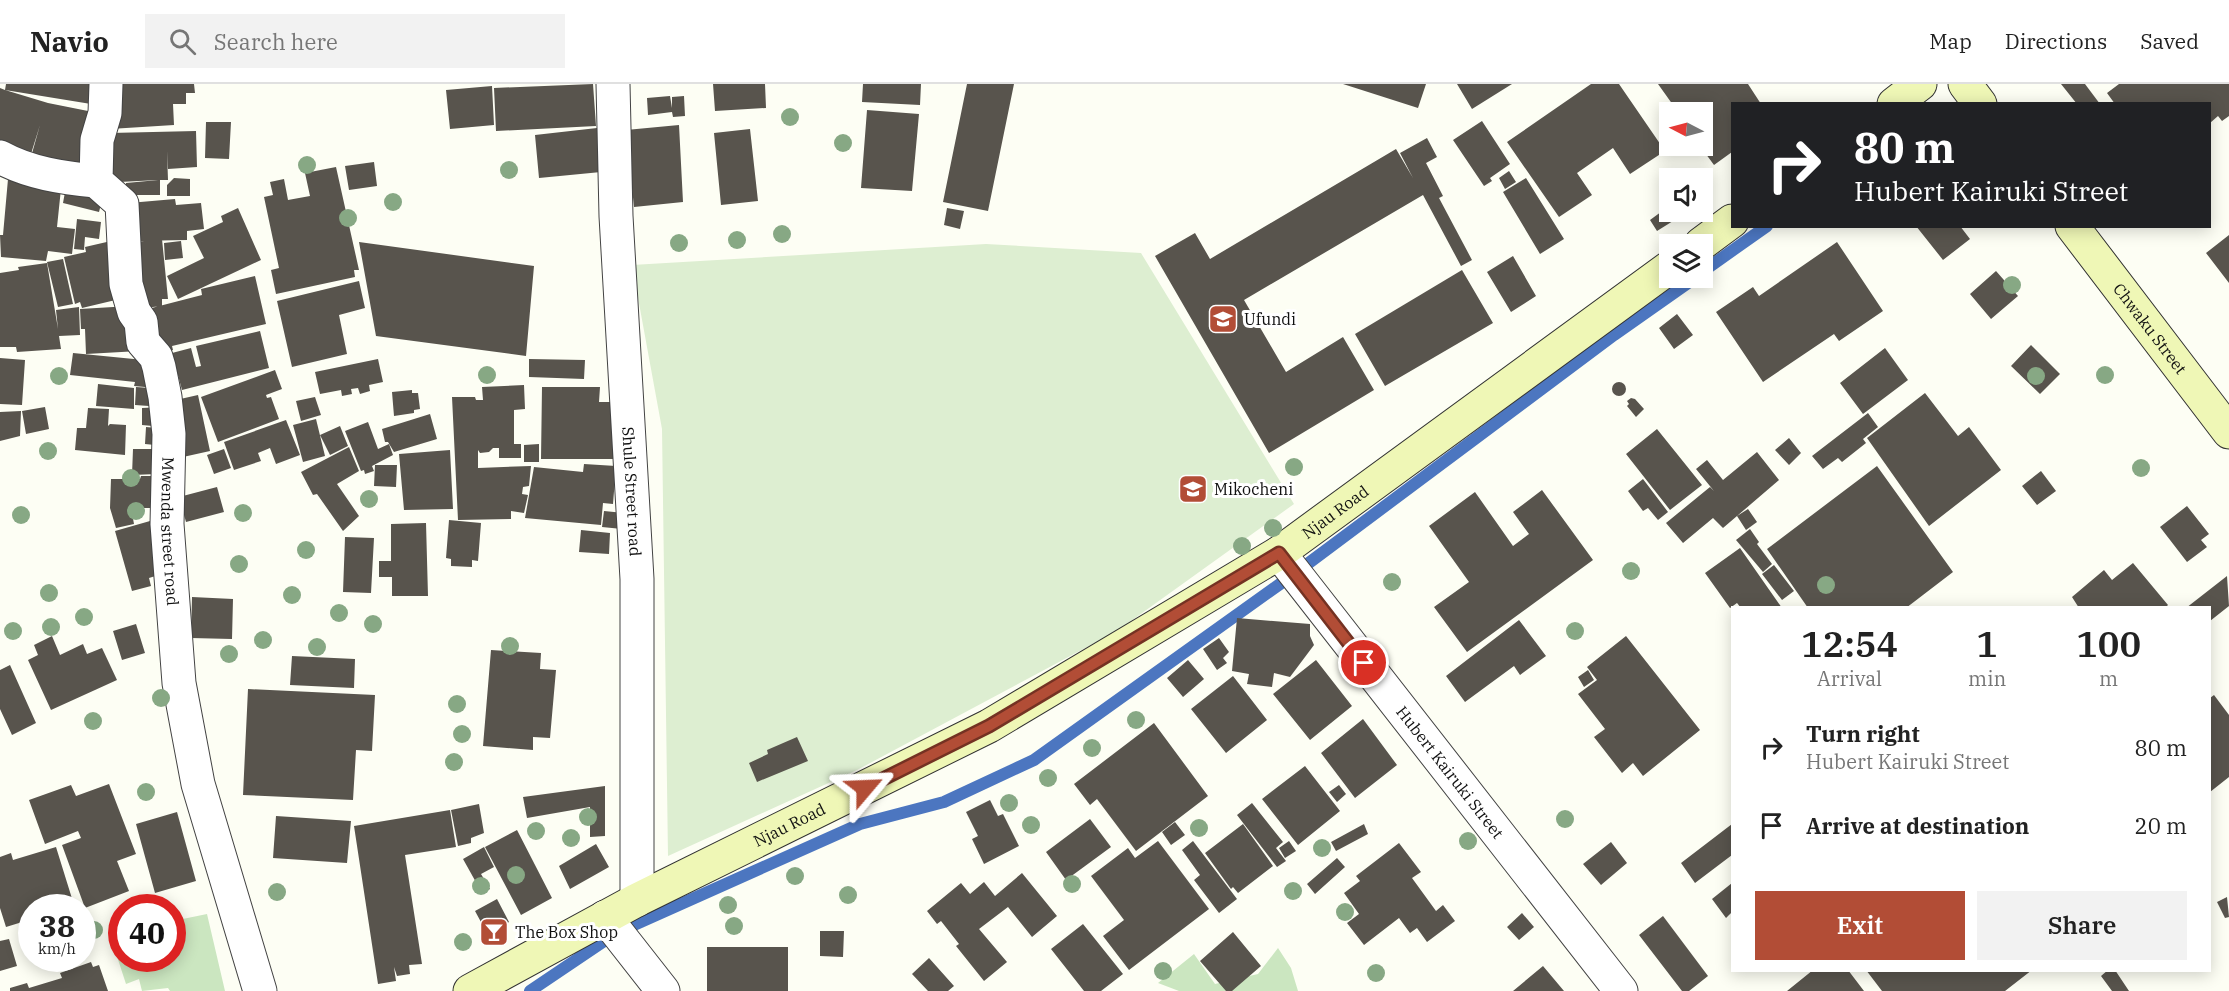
<!DOCTYPE html>
<html lang="en">
<head>
<meta charset="utf-8">
<style>
  body { margin:0; font-family:"IBM Plex Serif",serif; background:#f2f2f2; color:#222; height:100vh; display:flex; flex-direction:column; font-size:22px; white-space:nowrap }
  * { box-sizing:border-box; margin:0 }
  p { font-size:20px; color:#767676 }
  .icon { flex:none; width:33px; height:33px; fill:none; stroke:currentColor; stroke-width:2; stroke-linecap:round; stroke-linejoin:round }
  .map { position:relative; flex:1; overflow:hidden }
  .drawer { position:absolute; left:1731px; top:522px; width:480px; height:366px; display:flex; flex-direction:column; background:#fff; border-radius:0px; box-shadow:0 3px 15px #0003 }
  .drawer>* { flex:none }
  .hud { position:absolute; left:1731px; top:18px; width:480px; height:126px; border-radius:0px; box-shadow:0 3px 15px #0003; background:#202124; color:#fff; overflow:hidden }
  .needle { width:39px; rotate:276deg }
  .fabs { position:absolute; left:1659px; top:18px; display:grid; gap:12px }
  .fabs a { display:grid; place-items:center; width:54px; height:54px; border-radius:0px; background:#fff; box-shadow:0 3px 15px #0003; font-size:30px }
  .speed { position:absolute; left:18px; top:810px; display:flex; gap:12px; font-size:30px; font-weight:700; text-align:center }
  .speed>* { display:grid; place-content:center; width:78px; height:78px; border-radius:50%; background:#fff; box-shadow:0 3px 15px #0003; line-height:1 }
  .speed small { font-size:15px; font-weight:400 }
  .speed .limit { border:9px solid #d22; background:#fff; color:#111 }
  .pin { position:absolute; display:grid; place-items:center; width:51px; height:51px; color:#fff; margin:-26px; border:3px solid #fff; border-radius:50%; box-shadow:0 2px 6px #0007 }
  .me { position:absolute; width:66px; margin:-33px; rotate:64deg; stroke-linejoin:round; filter:drop-shadow(0 0 4px #0008) }
  .turn { display:flex; align-items:center; gap:21px; height:126px; padding:0 24px; font-size:27px }
  .turn .icon { width:78px; height:78px; stroke-width:2.5 }
  .turn b { display:block; font-size:42px; line-height:51px }
  .eta { display:flex; justify-content:space-evenly; align-items:center; height:102px; text-align:center }
  .eta b { font-size:36px; font-weight:600; line-height:42px }
  .primary-button { display:flex; gap:12px; margin-top:auto; padding:12px 24px }
  .primary-button a { flex:1; height:69px; border-radius:0px; background:#b24d36; color:#fff; font-size:24px; font-weight:600; line-height:69px; text-align:center }
  .primary-button a+a { background:#f2f2f2; color:#222 }
  ul { padding:0; list-style:none }
  li { display:flex; align-items:center; gap:18px; height:78px; padding:0 24px }
  li div { flex:1 }
  li b { display:block; font-size:22px }
  li em { font-style:normal }
  header { display:flex; align-items:center; gap:36px; box-sizing:border-box; height:84px; padding:0 30px; background:#fff; border-bottom:2px solid #e0e0e0 }
  header strong { font-size:28px }
  nav { display:flex; gap:33px; margin-inline-start:auto; font-size:21px }
  .search { width:420px; height:54px; background:#f2f2f2; display:flex; align-items:center; gap:15px; box-sizing:border-box; padding:0 21px; border-radius:0px; color:#767676; font-size:22px }
  .map>svg:first-child { display:block }
  .green { fill:#cbe6c0 }
  .pitch { fill:#ddeed1 }
  .lines { fill:none; stroke-linecap:round; stroke-linejoin:round }
  .stream { stroke:#4c76c0; stroke-width:12 }
  .building { fill:#58544d }
  .street-casing { stroke:#434343; stroke-width:35 }
  .secondary-casing { stroke:#323232; stroke-width:35 }
  .street { stroke:#fff; stroke-width:33 }
  .secondary { stroke:#eff7b6; stroke-width:33 }
  .tree { fill:#87a884 }
  .route-casing { stroke:#743223; stroke-width:15 }
  .route { stroke:#b24d36; stroke-width:10 }
  .labels { text-anchor:middle; dominant-baseline:central; stroke-width:6; stroke-linejoin:round; paint-order:stroke }
  .poi-label { font-size:16px; fill:#101010; stroke:#fff; text-anchor:start }
  .street-label { font-size:16px; fill:#101010; stroke:#fff }
</style>
</head>
<body>
<header>
<strong>Navio</strong>
<div class="search"><svg class="icon" aria-label="search" viewBox="0 0 24 24"><circle cx="10" cy="10" r="6"/><path d="M15 15l6 6"/></svg>Search here</div>
<nav><a>Map</a><a>Directions</a><a>Saved</a></nav>
</header>
<div class="map">
<svg width="2229" height="907" viewBox="0 0 2229 907">
  <rect width="100%" height="100%" fill="#fdfef4"/>
  <path class="green" d="M207,830L225,907H170L168,904L142,907L139,895L126,900L110,851L121,849L122,874H172L173,837Z
    M1278,864L1291,884L1298,907H1179L1158,899L1194,870L1215,900L1258,890Z"/>
  <path class="pitch" d="M986,160L1141,169L1294,420L1117,547L857,686L668,772L662,345L632,181Z"/>
  <g class="lines">
    <path class="stream" d="M1702,188L1767,142
      M530,907L616,849L860,740L944,718L1034,676L1294,490L1614,251L1695,194"/>
  </g>
  <path class="building" d="M6,0H94L91,20L5,6L48,19L98,29L87,82L29,80L40,41L30,73L0,63V4L5,6Z
    M108,0H194L195,9H186V20H173L174,41L110,45Z
    M593,0L596,42L496,47L494,4Z
    M713,0H765L766,24L715,27Z
    M863,0H921L920,21L862,18Z
    M967,0H1014L988,127L943,118Z
    M1343,0H1426L1418,24Z
    M1457,0H1512L1472,25Z
    M1591,0H1619L1665,67L1630,90L1613,64L1577,89L1592,111L1559,133L1507,58Z
    M1658,0H1748L1761,20H1732V68L1714,81L1700,62H1702V28H1678Z
    M2061,0H2085L2100,20H2077Z
    M2119,0H2229V32L2222,37L2218,32L2210,39V20H2115L2107,9Z
    M492,2L494,41L450,45L446,6Z
    M670,12L672,24V13L684,12L685,32L673,33L672,28L648,31L647,14Z
    M867,26L919,30L912,107L861,104Z
    M1482,37L1510,80L1490,94L1492,97L1484,102L1453,56Z
    M206,38H231L229,75L205,74Z
    M679,41L683,118L634,123L626,46Z
    M597,44L601,88L539,94L535,51Z
    M750,45L758,117L721,121L714,49Z
    M196,47L197,83L168,85L167,67L168,96H160V111H125L126,99L158,96L100,99L110,49Z
    M1427,54L1437,73L1426,79L1443,112L1439,114L1472,176L1461,182L1423,111L1244,216L1286,288L1343,253L1374,306L1269,369L1155,172L1195,149L1210,175L1396,65L1413,94L1400,69Z
    M374,78L377,102L349,106L345,82Z
    M336,83L359,186H354L355,193L276,210L271,186L279,184L264,113L273,111L270,98L284,95L288,116L310,112L305,89Z
    M1509,87L1516,98L1505,105L1499,94Z
    M174,94L190,95V112H167V101Z
    M1526,94L1564,155L1540,170L1503,108Z
    M8,95H62L57,143L75,145L72,170L48,167L46,177L1,173L0,151H3Z
    M67,97L105,104L99,128L63,119Z
    M175,115L176,121L201,119L204,145L187,147V156L132,157L129,119Z
    M238,124L261,176L178,215L167,192L204,174L193,152L223,138L221,132Z
    M947,124L964,127L960,145L944,141Z
    M1665,125L1673,137L1657,147L1650,136Z
    M77,135L101,138L99,155L85,153L84,166L74,165Z
    M1916,142H1960L1970,155L1943,176Z
    M2229,151V199L2206,169Z
    M162,155L168,215H162V222L134,225L126,159Z
    M111,157L124,214L82,224L80,218L75,220L64,173L86,168L85,163Z
    M181,157L183,174L165,176L164,159Z
    M359,158L534,182L526,272L376,252Z
    M1837,158L1883,227L1839,257L1834,250L1763,298L1716,228L1753,203L1759,212Z
    M1513,172L1536,212L1511,228L1487,188Z
    M63,175L73,220L58,223L47,178Z
    M47,179L58,245L56,226L79,223L80,251L59,252L61,265L17,268L16,263H0V189L19,186L18,183Z
    M1462,186L1493,239L1385,302L1355,250Z
    M1996,187L2018,212L1991,235L1970,210Z
    M255,192L266,240L172,262L173,266L164,268L140,227L202,211L201,205Z
    M359,197L365,224L339,231L347,270L292,283L277,217Z
    M130,222L139,267L86,270L85,245H81L80,225Z
    M1677,230L1693,251L1674,265L1659,244Z
    M260,247L269,284L182,306L172,269L191,264L196,283L201,282L196,262Z
    M2031,261L2060,290L2040,310L2011,282Z
    M1885,264L1908,296L1863,330L1840,299Z
    M73,269L154,277L151,300L145,299V303L134,302L135,298L70,291Z
    M0,274L25,276L22,321L0,320Z
    M378,275L383,298L369,301L370,307L360,310L358,304L351,305L352,310L342,312L341,306L320,310L315,288Z
    M529,275L585,276L584,295L529,293Z
    M275,286L282,305L266,311L267,314L271,313L279,335L218,358L201,313Z
    M1612 305a7 7 0 1 1 14 0a7 7 0 1 1-14 0Z
    M98,300L134,304V325L96,322Z
    M524,301L525,325L514,326V360H521V374H499V364H493L489,368L480,369L478,366V384L531,382L529,402L523,403L522,410L528,411L524,429L511,427V435L458,436L452,313H475L476,316H483L482,303Z
    M136,303L150,304L149,322L135,321Z
    M542,303H600L599,318H617L616,375H541Z
    M412,306V309H418L420,325L414,326V329L394,332L392,308Z
    M1925,309L1958,352L1969,343L2001,386L1929,442L1867,354Z
    M198,311L210,367L174,375L167,318Z
    M315,313L321,331L301,337L296,317Z
    M1631,314L1635,315L1644,325L1636,333L1627,322L1629,320L1627,317Z
    M45,323L49,345L26,350L22,327Z
    M164,323L163,343L142,341V324Z
    M88,324L109,325L108,342L110,340L126,341L125,371L75,366L77,344H86Z
    M21,327L20,352L0,357V328Z
    M1868,329L1878,343L1863,355L1866,359L1842,378L1838,374L1823,385L1812,372Z
    M430,330L437,355L394,368L388,358H385L382,345Z
    M316,335L325,372L303,378L293,341Z
    M286,336L300,371L276,380L270,364L258,369L261,377L234,386L224,358Z
    M368,338L378,365L389,360L393,371L372,382L374,387L365,390L364,386L361,387L345,347Z
    M340,342L348,362L330,371L320,351Z
    M146,343L167,345L165,362L145,360Z
    M1657,345L1702,401L1670,426L1626,370Z
    M1789,354L1801,369L1789,381L1775,366Z
    M539,360V378H524V361Z
    M349,363L359,387L337,400L359,432L343,447L317,410L313,411L301,388Z
    M133,365H156L157,390L132,391Z
    M224,365L231,384L214,390L207,371Z
    M450,366L453,425L404,426L399,370Z
    M1757,368L1779,396L1723,444L1713,434L1683,459L1666,439L1710,403L1714,407L1696,385L1707,376L1723,396Z
    M584,380L616,382L613,420L603,419L601,441L525,434L534,383L583,388Z
    M375,381H397L396,403L374,402Z
    M1877,382L1953,488L1906,524H1808L1767,465Z
    M2041,387L2056,407L2037,421L2022,402Z
    M141,392H161L160,424H131L134,440L116,444L110,424L111,395H140Z
    M1643,395L1668,428L1658,436L1648,424L1643,427L1628,407Z
    M217,403L224,428L186,438L179,413Z
    M1542,406L1593,476L1467,568L1434,523L1469,498L1429,442L1475,408L1513,462L1529,450L1513,428Z
    M2187,422L2209,450L2201,456L2207,463L2187,478L2160,443Z
    M1748,425L1757,438L1746,446L1737,432Z
    M604,427L624,429L622,445L602,443Z
    M157,435L165,489L149,494L151,502L132,507L115,447Z
    M449,436L481,439L478,477L472,476V483L451,482V475L446,474Z
    M426,439L428,512H392V493H379V477H391V440Z
    M1750,445L1759,458L1757,460L1772,480L1763,488L1736,456Z
    M581,446L610,449L609,470L579,468Z
    M345,453L374,454L371,509L343,508Z
    M1740,464L1782,524H1741L1737,519L1730,524L1705,489Z
    M2133,479L2168,521L2165,524H2079L2072,513L2104,486L2112,496Z
    M1774,481L1794,507L1782,516L1762,490Z
    M2227,492L2229,522L2210,537V524H2186Z
    M192,513L233,515L232,555L191,554Z
    M1237,534L1310,540V552L1314,561L1290,593L1274,589L1272,603L1247,600L1249,590L1232,587Z
    M1519,536L1546,572L1520,591L1514,582L1465,618L1446,592Z
    M136,540L145,569L122,576L113,547Z
    M52,552L60,571L83,560L87,570L102,564L117,596L51,626L28,576L38,571L34,561Z
    M1626,552L1700,646L1643,692L1633,679L1622,689L1594,653L1605,645L1578,610L1597,596L1587,583Z
    M1219,554L1229,568L1223,574L1227,579L1217,586L1203,565Z
    M491,566L541,569L540,585L556,586L550,654L533,653V666L483,662Z
    M292,572L355,575L354,604L290,601Z
    M1188,576L1204,595L1183,613L1167,594Z
    M1316,576L1352,622L1310,656L1273,610Z
    M10,581L36,639L12,651L0,625V586Z
    M1588,586L1594,596L1584,603L1578,593Z
    M1233,592L1267,636L1226,669L1191,625Z
    M248,605L375,611L372,667L356,666L353,716L243,711Z
    M2214,611L2229,631V693L2210,708V614Z
    M1363,635L1397,681L1355,714L1321,669Z
    M1154,639L1208,712L1136,767L1097,715L1090,721L1074,700Z
    M797,653L808,677L757,698L749,679L768,670L767,666Z
    M1305,682L1340,727L1298,761L1262,715Z
    M109,700L136,770L117,777L129,807L85,824L62,761L81,754L78,747L45,760L29,716L71,701L76,712Z
    M1339,701L1346,710L1337,718L1329,708Z
    M605,702V752L590,753V723L527,734L523,713Z
    M990,716L998,732L1003,730L1019,762L984,780L972,755L978,752L966,728Z
    M1252,719L1283,758L1276,764L1286,777L1277,783L1237,731Z
    M479,720L484,749L471,754V759L458,762L451,726Z
    M450,726L456,763L405,771L422,880L409,881L410,890L397,892L394,883L396,897L378,900L354,742Z
    M177,728L196,797L155,809L136,740Z
    M276,732L351,737L347,779L273,774Z
    M1090,735L1111,763L1066,796L1046,768Z
    M1175,738L1185,751L1171,761L1162,748Z
    M1243,740L1273,782L1238,809L1233,803L1231,805L1205,769Z
    M1364,740L1368,750L1336,767L1331,758Z
    M1732,740V771L1695,799L1681,779Z
    M517,746L552,814L521,831L485,763Z
    M1158,757L1209,825L1129,886L1103,852L1124,836L1091,792L1128,764L1135,774Z
    M1193,757L1237,815L1219,829L1194,796L1200,791L1182,766Z
    M1289,757L1296,767L1285,774L1279,764Z
    M1611,758L1627,779L1601,801L1583,780Z
    M1399,759L1421,788L1412,794L1436,827L1443,821L1455,837L1427,858L1417,844L1410,849L1399,834L1364,861L1347,839L1359,830L1344,809L1360,797L1356,792Z
    M596,760L609,783L570,805L559,782Z
    M56,763L74,821L66,824H32V835L6,843L0,824V773L11,769L13,776Z
    M484,763L494,783L481,790L490,805L482,809L463,775Z
    M1337,774L1345,783L1315,810L1307,800Z
    M1022,789L1057,832L1032,853L1008,823L979,845L1007,878L984,897L956,862L959,860L941,837L937,840L927,827L961,799L970,810L984,798L995,812Z
    M1732,799V828L1726,834L1712,815Z
    M2227,813L2229,833L2225,834L2217,818Z
    M497,815L509,838L488,851L475,827Z
    M1522,829L1534,843L1519,856L1507,843Z
    M1663,832L1708,892L1689,907H1682L1639,851Z
    M1083,840L1123,890L1101,907H1084L1051,865Z
    M820,847H844L843,873L820,872Z
    M1233,848L1261,882L1232,907H1226L1200,877Z
    M9,855L17,882L0,887V857Z
    M707,863H788V907H707Z
    M929,874L954,902L948,907H928L912,890Z
    M91,878L93,883L99,881L108,907H10V904L27,899L29,904L62,894L60,889Z
    M1543,882L1564,907H1513Z
    M1813,886H1848L1864,907H1787Z
    M1866,886H2032L2005,907H1882Z
    M2108,886H2115L2129,907H2112L2101,892Z"/>
  <g class="lines">
    <g class="street-casing">
      <g id="street">
        <path id="s1" d="M106,0L105,29L97,56L96,97L122,120L126,200L134,228L141,238L143,258L156,273L159,283L165,313L169,350L167,440L179,599L198,700L260,907"/>
        <path id="s2" d="M613,0L616,132L637,495V816"/>
        <path d="M0,73C29,89 63,94 96,97"/>
        <path id="s3" d="M1279,469L1621,907"/>
        <path d="M605,833L663,907"/>
      </g>
    </g>
    <g class="secondary-casing">
      <g id="secondary">
        <path d="M1965,0L1980,20"/>
        <path d="M1894,20L1920,0"/>
        <path id="s4" d="M2072,142L2229,348"/>
        <path d="M1701,160L1732,137"/>
        <path id="s5" d="M470,907L637,816L989,642L1279,469L1670,183"/>
      </g>
    </g>
    <use href="#street" class="street"/>
    <use href="#secondary" class="secondary"/>
  </g>
  <g class="tree">
    <circle cx="790" cy="33" r="9"/>
    <circle cx="843" cy="59" r="9"/>
    <circle cx="307" cy="81" r="9"/>
    <circle cx="509" cy="86" r="9"/>
    <circle cx="393" cy="118" r="9"/>
    <circle cx="348" cy="134" r="9"/>
    <circle cx="782" cy="150" r="9"/>
    <circle cx="737" cy="156" r="9"/>
    <circle cx="679" cy="159" r="9"/>
    <circle cx="2012" cy="201" r="9"/>
    <circle cx="487" cy="291" r="9"/>
    <circle cx="2105" cy="291" r="9"/>
    <circle cx="59" cy="292" r="9"/>
    <circle cx="2036" cy="292" r="9"/>
    <circle cx="48" cy="367" r="9"/>
    <circle cx="1294" cy="383" r="9"/>
    <circle cx="2141" cy="384" r="9"/>
    <circle cx="131" cy="394" r="9"/>
    <circle cx="369" cy="415" r="9"/>
    <circle cx="136" cy="427" r="9"/>
    <circle cx="243" cy="429" r="9"/>
    <circle cx="21" cy="431" r="9"/>
    <circle cx="1273" cy="444" r="9"/>
    <circle cx="1242" cy="462" r="9"/>
    <circle cx="306" cy="466" r="9"/>
    <circle cx="239" cy="480" r="9"/>
    <circle cx="1631" cy="487" r="9"/>
    <circle cx="1392" cy="498" r="9"/>
    <circle cx="1826" cy="501" r="9"/>
    <circle cx="49" cy="509" r="9"/>
    <circle cx="292" cy="511" r="9"/>
    <circle cx="339" cy="529" r="9"/>
    <circle cx="84" cy="533" r="9"/>
    <circle cx="373" cy="540" r="9"/>
    <circle cx="51" cy="543" r="9"/>
    <circle cx="13" cy="547" r="9"/>
    <circle cx="1575" cy="547" r="9"/>
    <circle cx="263" cy="556" r="9"/>
    <circle cx="510" cy="562" r="9"/>
    <circle cx="317" cy="563" r="9"/>
    <circle cx="229" cy="570" r="9"/>
    <circle cx="161" cy="614" r="9"/>
    <circle cx="457" cy="620" r="9"/>
    <circle cx="1136" cy="636" r="9"/>
    <circle cx="93" cy="637" r="9"/>
    <circle cx="462" cy="650" r="9"/>
    <circle cx="1092" cy="664" r="9"/>
    <circle cx="454" cy="678" r="9"/>
    <circle cx="1048" cy="694" r="9"/>
    <circle cx="146" cy="708" r="9"/>
    <circle cx="1009" cy="719" r="9"/>
    <circle cx="588" cy="733" r="9"/>
    <circle cx="1565" cy="735" r="9"/>
    <circle cx="1031" cy="741" r="9"/>
    <circle cx="1199" cy="744" r="9"/>
    <circle cx="536" cy="747" r="9"/>
    <circle cx="571" cy="754" r="9"/>
    <circle cx="1468" cy="757" r="9"/>
    <circle cx="1322" cy="764" r="9"/>
    <circle cx="516" cy="791" r="9"/>
    <circle cx="795" cy="792" r="9"/>
    <circle cx="1072" cy="800" r="9"/>
    <circle cx="481" cy="802" r="9"/>
    <circle cx="1293" cy="807" r="9"/>
    <circle cx="277" cy="808" r="9"/>
    <circle cx="848" cy="811" r="9"/>
    <circle cx="728" cy="821" r="9"/>
    <circle cx="1345" cy="828" r="9"/>
    <circle cx="734" cy="842" r="9"/>
    <circle cx="94" cy="846" r="9"/>
    <circle cx="463" cy="858" r="9"/>
    <circle cx="1163" cy="887" r="9"/>
    <circle cx="1376" cy="889" r="9"/>
  </g>
  <g class="lines">
    <g class="route-casing">
      <path id="route" d="M865,704L989,642L1279,469L1364,579"/>
    </g>
    <use href="#route" class="route"/>
  </g>
  <defs>
    <g id="university-square" transform="scale(1.5)"><rect x="-9" y="-9" width="18" height="18" rx="4" fill="#b24d36" stroke="#fff"/><path d="M0-5L7-2L0 1L-7-2ZM-4 1L0 2.5L4 1V4Q0 6-4 4Z" fill="#fff"/></g>
    <g id="school-square" transform="scale(1.5)"><rect x="-9" y="-9" width="18" height="18" rx="4" fill="#b24d36" stroke="#fff"/><path d="M0-5L7-2L0 1L-7-2ZM-4 1L0 2.5L4 1V4Q0 6-4 4Z" fill="#fff"/></g>
    <g id="bar-square" transform="scale(1.5)"><rect x="-9" y="-9" width="18" height="18" rx="4" fill="#b24d36" stroke="#fff"/><path d="M-6-5H6L.8 .8V4.5H3.5V6h-7V4.5H-.8V.8Z" fill="#fff"/></g>
  </defs>
  <g fill-rule="evenodd">
    <use href="#university-square" x="1223" y="235"/>
    <use href="#school-square" x="1193" y="405"/>
    <use href="#bar-square" x="494" y="848"/>
  </g>
  <g class="labels">
    <g class="poi-label">
      <text x="1244" y="235">Ufundi</text>
      <text x="1214" y="405">Mikocheni</text>
      <text x="515" y="848">The Box Shop</text>
    </g>
    <g class="street-label">
      <text stroke="none"><textPath href="#s4" startOffset="129">Chwaku Street</textPath></text>
      <text stroke="none"><textPath href="#s2" startOffset="408">Shule Street road</textPath></text>
      <text stroke="none"><textPath href="#s5" startOffset="990">Njau Road</textPath></text>
      <text stroke="none"><textPath href="#s1" startOffset="470">Mwenda street road</textPath></text>
      <text stroke="none"><textPath href="#s3" startOffset="278">Hubert Kairuki Street</textPath></text>
      <text stroke="none"><textPath href="#s5" startOffset="360">Njau Road</textPath></text>
    </g>
  </g>
</svg>
<div class="fabs">
<a><svg class="needle" viewBox="-14 -14 28 28"><path d="M0-13l5 13h-10z" fill="#e53935"/><path d="M0 13l5-13h-10z" fill="#767676"/></svg></a>
<a><svg class="icon" aria-label="sound" viewBox="0 0 24 24"><path d="M4 9h4l5-4v14l-5-4H4zM17 9q2 3 0 6"/></svg></a>
<a><svg class="icon" aria-label="layers" viewBox="0 0 24 24"><path d="M12 4l9 5-9 5-9-5zM3 14l9 5 9-5"/></svg></a>
</div>
<div class="speed"><div>38<small>km/h</small></div><div class="limit">40</div></div>
<div class="pin" style="left:1364px;top:579px;background:#d93025"><svg class="icon" aria-label="arrive" viewBox="0 0 24 24"><path d="M6 21V4h12l-3 4 3 4H6"/></svg></div>
<svg class="me" style="left:865px;top:704px" viewBox="-20 -20 40 40"><path d="M0-17L14 15 0 8-14 15z" fill="#b24d36" stroke="#fff" stroke-width="4"/></svg>
<div class="hud">
<div class="turn"><svg class="icon" aria-label="right" viewBox="0 0 24 24"><path d="M7 20v-9h11M14 6l5 5-5 5"/></svg><div><b>80 m</b>Hubert Kairuki Street</div></div>
</div>
<section class="drawer">
<div class="eta">
<div><b>12:54</b><p>Arrival</p></div>
<div><b>1</b><p>min</p></div>
<div><b>100</b><p>m</p></div>
</div>
<ul>
<li><svg class="icon" aria-label="right" viewBox="0 0 24 24"><path d="M7 20v-9h11M14 6l5 5-5 5"/></svg><div><b>Turn right</b><p>Hubert Kairuki Street</p></div><em>80 m</em></li>
<li><svg class="icon" aria-label="arrive" viewBox="0 0 24 24"><path d="M6 21V4h12l-3 4 3 4H6"/></svg><div><b>Arrive at destination</b></div><em>20 m</em></li>
</ul>
<div class="primary-button"><a>Exit</a><a>Share</a></div>
</section>
</div>
</body>
</html>
